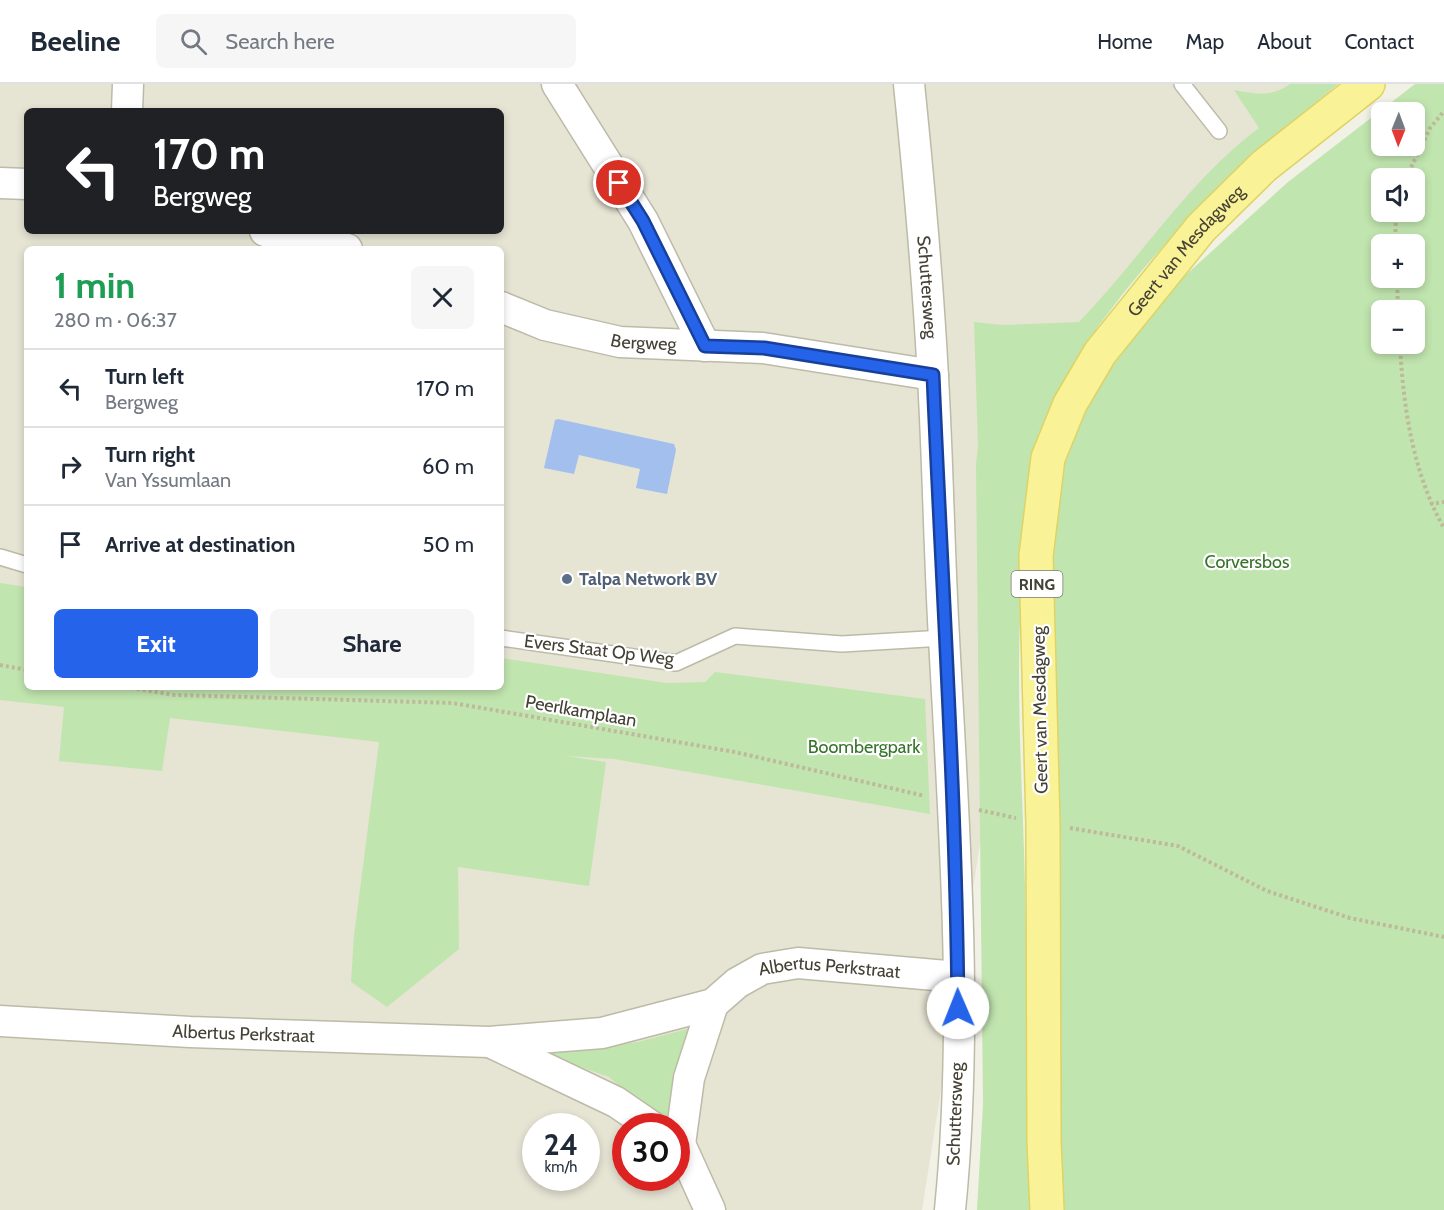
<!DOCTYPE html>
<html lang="en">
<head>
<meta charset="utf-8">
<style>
  body { margin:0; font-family:Cabin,sans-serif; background:#f6f6f7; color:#1f2937; height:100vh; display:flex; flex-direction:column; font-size:22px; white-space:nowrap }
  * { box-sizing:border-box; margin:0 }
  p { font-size:20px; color:#747a83 }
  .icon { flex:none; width:33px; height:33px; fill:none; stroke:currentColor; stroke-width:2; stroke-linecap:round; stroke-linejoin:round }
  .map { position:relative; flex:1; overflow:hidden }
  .details { position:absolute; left:24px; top:162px; width:480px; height:444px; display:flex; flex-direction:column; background:#fff; border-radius:9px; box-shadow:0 3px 9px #0003 }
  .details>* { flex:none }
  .guide { position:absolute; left:24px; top:24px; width:480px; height:126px; border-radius:9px; box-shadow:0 3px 9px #0003; background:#202124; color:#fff; overflow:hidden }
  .needle { width:39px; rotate:181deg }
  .fabs { position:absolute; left:1371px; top:18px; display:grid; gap:12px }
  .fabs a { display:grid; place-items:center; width:54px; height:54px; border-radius:9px; background:#fff; box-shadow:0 3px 9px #0003; font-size:30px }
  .speed { position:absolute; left:522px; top:1029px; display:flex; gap:12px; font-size:30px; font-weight:700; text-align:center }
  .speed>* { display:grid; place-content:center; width:78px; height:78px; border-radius:50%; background:#fff; box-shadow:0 3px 9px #0003; line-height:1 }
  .speed small { font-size:15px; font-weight:400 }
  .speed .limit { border:9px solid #d22; background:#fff; color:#111 }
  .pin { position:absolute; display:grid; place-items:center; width:51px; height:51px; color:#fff; margin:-26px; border:3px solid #fff; border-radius:50%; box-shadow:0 2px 6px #0007 }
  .me { position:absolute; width:66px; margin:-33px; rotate:359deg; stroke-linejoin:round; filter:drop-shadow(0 0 4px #0008) }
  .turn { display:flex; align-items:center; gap:21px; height:126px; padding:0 30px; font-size:27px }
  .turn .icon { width:78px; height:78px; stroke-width:2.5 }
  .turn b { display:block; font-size:42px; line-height:51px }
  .round { display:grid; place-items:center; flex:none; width:63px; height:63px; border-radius:9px; background:#f6f6f7 }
  .summary { display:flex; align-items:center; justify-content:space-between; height:102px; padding:0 30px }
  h1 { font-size:36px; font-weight:700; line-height:45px; color:#1e9e55 }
  .primary-button { display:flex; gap:12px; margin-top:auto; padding:12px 30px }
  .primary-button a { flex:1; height:69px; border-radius:9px; background:#2563eb; color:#fff; font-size:24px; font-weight:700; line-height:69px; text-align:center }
  .primary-button a+a { background:#f6f6f7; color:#1f2937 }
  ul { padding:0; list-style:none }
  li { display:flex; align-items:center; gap:18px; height:78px; padding:0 30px; border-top:2px solid #e0e1e3 }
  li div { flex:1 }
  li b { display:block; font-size:22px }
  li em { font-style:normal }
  header { display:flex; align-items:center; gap:36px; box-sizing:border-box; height:84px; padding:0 30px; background:#fff; border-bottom:2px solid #e0e1e3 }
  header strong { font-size:28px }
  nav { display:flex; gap:33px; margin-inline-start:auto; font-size:21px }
  .search { width:420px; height:54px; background:#f6f6f7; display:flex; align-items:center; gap:15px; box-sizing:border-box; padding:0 21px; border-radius:9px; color:#747a83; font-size:22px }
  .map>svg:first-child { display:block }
  .residential { fill:#e6e4d3; fill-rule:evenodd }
  .green { fill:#c1e5af; fill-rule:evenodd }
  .water { fill:#a3bfed }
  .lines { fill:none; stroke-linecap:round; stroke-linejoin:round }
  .lane-casing { stroke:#bdbaa8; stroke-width:18 }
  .street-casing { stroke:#bdbaa8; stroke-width:33 }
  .primary-casing { stroke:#ded366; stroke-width:36 }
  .path { stroke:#beb99a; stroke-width:4; stroke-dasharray:3 3; stroke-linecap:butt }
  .lane { stroke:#fff; stroke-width:15 }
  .street { stroke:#fff; stroke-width:30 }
  .primary { stroke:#faf296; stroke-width:33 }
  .route-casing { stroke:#184099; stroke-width:15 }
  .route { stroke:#2563eb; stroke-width:10 }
  .service-dot { fill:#5c6f8a; stroke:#fff; stroke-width:2 }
  .labels { text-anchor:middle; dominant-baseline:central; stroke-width:4.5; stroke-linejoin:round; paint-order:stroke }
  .shield { fill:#fff; stroke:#7c7a72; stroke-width:1.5 }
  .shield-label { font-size:16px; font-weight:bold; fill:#444135 }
  .street-label { font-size:18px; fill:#444135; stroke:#fff }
  .park-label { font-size:18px; fill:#37732b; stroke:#fff }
  .service-label { font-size:18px; font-weight:bold; fill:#4e5e75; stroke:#fff; text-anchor:start }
</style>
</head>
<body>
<header>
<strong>Beeline</strong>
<div class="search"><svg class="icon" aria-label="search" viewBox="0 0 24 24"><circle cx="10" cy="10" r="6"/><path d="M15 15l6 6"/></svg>Search here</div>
<nav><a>Home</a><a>Map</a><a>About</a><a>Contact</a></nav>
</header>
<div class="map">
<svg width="1444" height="1126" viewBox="0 0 1444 1126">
  <rect width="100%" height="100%" fill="#f2f1e5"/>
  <path class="residential" d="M0,0H1336L1270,51L1168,150L1102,235L1073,287L1044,357L922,1126H0ZM27,27H501V147H27ZM27,165H501V603H27ZM536,1042H586V1094H536ZM626,1042H676V1094H626Z"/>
  <path class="green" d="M1290,0H1338C1255,69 1174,141 1109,228C1093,249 1076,272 1065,296C1047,335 1039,374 1032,416C1010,544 1022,672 1025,802C1028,910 1028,1018 1033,1126H977L983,1020L976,381L978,362L974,238L1002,241L1079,238C1140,175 1189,96 1259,44L1234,6C1257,10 1270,14 1290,0Z
    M1415,0H1444V1126H1061L1049,429L1074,328L1133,239L1288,98ZM1382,28H1414V62H1382ZM1382,94H1414V128H1382ZM1382,160H1414V194H1382ZM1382,226H1414V260H1382Z
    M0,499L27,503V603H501V574L667,599L705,598L715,588L925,615L930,730L614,675L566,672L606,678L589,802L458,783L459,865L387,923L351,898L354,852L379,658L170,634L162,687L59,677L64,623L0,616Z
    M691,944L666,1034L639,1020L609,993L538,968L638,958Z"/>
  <path class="water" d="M558,335L674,360L676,366L667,410L636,404L640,385L579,371L574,390L544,384L555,336Z"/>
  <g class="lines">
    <g class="lane-casing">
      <path id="lane" d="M1182,0L1219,47
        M0,473L27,481
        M501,554L676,579L735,552L842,560L944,554"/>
    </g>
    <g class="street-casing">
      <g id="street">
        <path d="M557,0L643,137L705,262"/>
        <path id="s1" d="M909,0C919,98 928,196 933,294C938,380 939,467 944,554C954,744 969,936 950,1126"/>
        <path d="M127,27L128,0"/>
        <path d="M0,99L27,100"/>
        <path d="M265,147L347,165"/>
        <path id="s2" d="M501,223L545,241L620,258L763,264L933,291"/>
        <path id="s3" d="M0,937L190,948L489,958L602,949L713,920L737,899L762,885L798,879L958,893"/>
        <path d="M492,959L616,1018L651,1042"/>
        <path d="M676,1058L680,1060L710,1126"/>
        <path d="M680,1060L689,994L713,920"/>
      </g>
    </g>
    <g class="primary-casing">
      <g id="primary">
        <path id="s4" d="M1047,1126L1044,1057L1043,740L1036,472L1048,374L1070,320L1100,269L1201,144L1264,82L1368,0"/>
      </g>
    </g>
    <path class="path" d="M1406,94L1430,44L1444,27
      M1395,160L1396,128
      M1397,194L1398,226
      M1400,260C1403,322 1413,390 1444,444
      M1430,420L1444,418
      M0,581L27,586
      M125,603L174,611L453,619L735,668L925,712
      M979,726L1016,734
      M1070,744L1178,762L1267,807L1350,834L1444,853"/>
    <use href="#lane" class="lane"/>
    <use href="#street" class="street"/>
    <use href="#primary" class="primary"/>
  </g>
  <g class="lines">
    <g class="route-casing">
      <path id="route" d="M619,99L643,137L705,262L764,264L933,291C942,502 956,713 958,924"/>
    </g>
    <use href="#route" class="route"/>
  </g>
  <circle class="service-dot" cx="567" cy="495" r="6"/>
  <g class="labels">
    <rect class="shield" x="1011.5" y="487" width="51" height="26" rx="4.5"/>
    <g class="shield-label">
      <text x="1037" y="500">RING</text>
    </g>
    <g class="street-label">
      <text stroke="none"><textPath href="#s4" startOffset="1004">Geert van Mesdagweg</textPath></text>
      <text stroke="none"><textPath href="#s1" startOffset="204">Schuttersweg</textPath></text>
      <text stroke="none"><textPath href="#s2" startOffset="148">Bergweg</textPath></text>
      <text transform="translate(599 566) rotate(7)">Evers Staat Op Weg</text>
      <text transform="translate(1040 626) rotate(-91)">Geert van Mesdagweg</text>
      <text transform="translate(581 627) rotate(10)">Peerlkamplaan</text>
      <text stroke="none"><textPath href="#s3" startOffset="846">Albertus Perkstraat</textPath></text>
      <text stroke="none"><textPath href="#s3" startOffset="244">Albertus Perkstraat</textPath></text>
      <text transform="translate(955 1030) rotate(-88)">Schuttersweg</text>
    </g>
    <g class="park-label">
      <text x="1247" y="478">Corversbos</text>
      <text x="864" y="663">Boombergpark</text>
    </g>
    <g class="service-label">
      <text x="579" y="495">Talpa Network BV</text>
    </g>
  </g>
</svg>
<div class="fabs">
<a><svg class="needle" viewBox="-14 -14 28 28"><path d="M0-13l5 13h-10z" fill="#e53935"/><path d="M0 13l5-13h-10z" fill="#747a83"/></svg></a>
<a><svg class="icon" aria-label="sound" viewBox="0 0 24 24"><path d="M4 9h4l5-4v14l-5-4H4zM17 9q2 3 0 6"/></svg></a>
<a>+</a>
<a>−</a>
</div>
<div class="speed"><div>24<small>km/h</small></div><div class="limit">30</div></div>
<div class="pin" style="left:619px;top:99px;background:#d93025"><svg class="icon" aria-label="arrive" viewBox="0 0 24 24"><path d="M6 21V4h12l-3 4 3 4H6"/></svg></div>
<svg class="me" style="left:958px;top:924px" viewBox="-20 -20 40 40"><circle r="19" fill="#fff"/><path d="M0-13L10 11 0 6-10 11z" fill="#2563eb"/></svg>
<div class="guide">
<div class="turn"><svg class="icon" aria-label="left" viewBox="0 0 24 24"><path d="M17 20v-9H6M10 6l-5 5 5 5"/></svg><div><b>170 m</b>Bergweg</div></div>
</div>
<section class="details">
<div class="summary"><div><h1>1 min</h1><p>280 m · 06:37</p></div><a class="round"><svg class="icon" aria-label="close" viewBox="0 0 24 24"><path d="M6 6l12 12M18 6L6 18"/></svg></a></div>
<ul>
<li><svg class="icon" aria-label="left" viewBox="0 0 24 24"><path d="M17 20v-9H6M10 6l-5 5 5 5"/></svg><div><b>Turn left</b><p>Bergweg</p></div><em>170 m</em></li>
<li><svg class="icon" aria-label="right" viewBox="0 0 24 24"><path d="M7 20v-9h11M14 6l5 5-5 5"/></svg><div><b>Turn right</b><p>Van Yssumlaan</p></div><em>60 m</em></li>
<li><svg class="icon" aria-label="arrive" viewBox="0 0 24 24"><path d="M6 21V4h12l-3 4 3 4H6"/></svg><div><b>Arrive at destination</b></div><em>50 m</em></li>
</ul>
<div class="primary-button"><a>Exit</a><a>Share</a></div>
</section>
</div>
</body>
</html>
